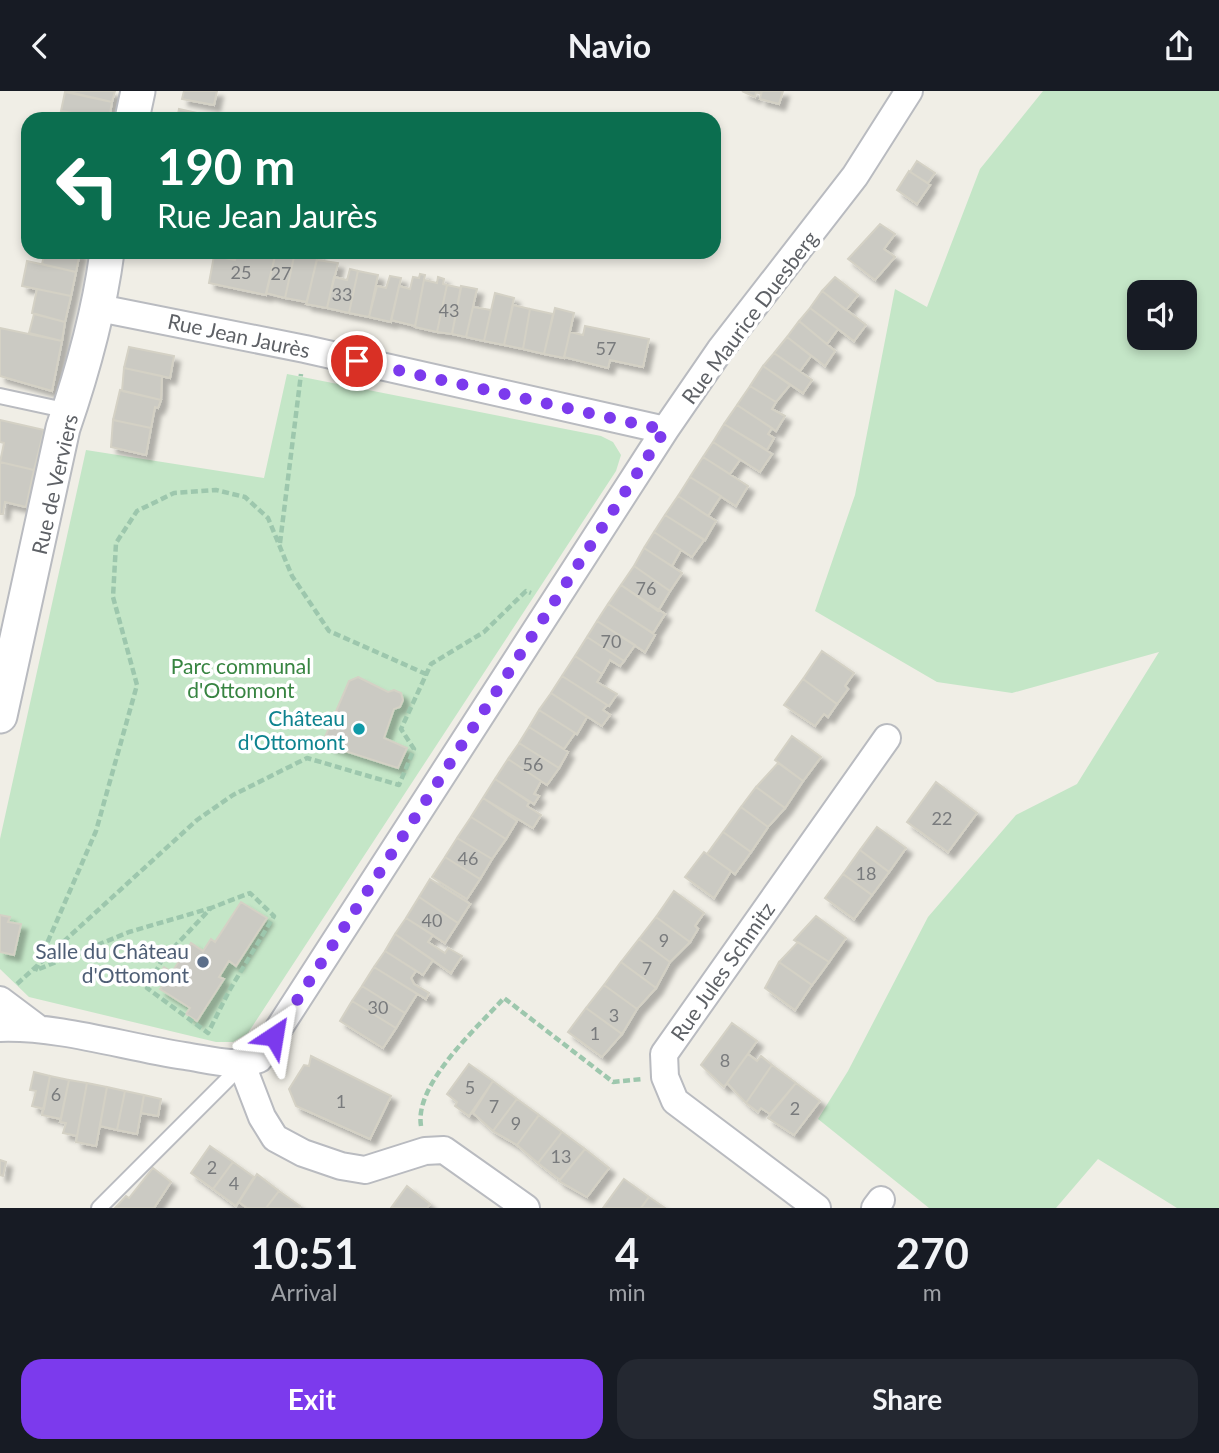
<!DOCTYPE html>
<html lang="en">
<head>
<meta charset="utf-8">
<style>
  body { margin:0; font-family:Lato,sans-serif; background:#242831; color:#f1f3f6; height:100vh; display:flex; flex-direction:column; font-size:26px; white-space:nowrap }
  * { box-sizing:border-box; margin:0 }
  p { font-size:23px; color:#9ea1a6 }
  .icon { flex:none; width:38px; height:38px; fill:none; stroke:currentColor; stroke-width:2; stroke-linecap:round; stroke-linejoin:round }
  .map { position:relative; height:1117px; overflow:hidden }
  .details { display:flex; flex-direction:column; background:#171b24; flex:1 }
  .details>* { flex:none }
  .top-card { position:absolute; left:21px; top:21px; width:700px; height:147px; border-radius:21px; box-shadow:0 4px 10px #0003; background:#0b6e4f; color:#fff; overflow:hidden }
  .fabs { position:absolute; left:1127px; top:189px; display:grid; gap:14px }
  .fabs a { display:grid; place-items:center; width:70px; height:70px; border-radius:14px; background:#171b24; box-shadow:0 4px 10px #0003; font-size:35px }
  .pin { position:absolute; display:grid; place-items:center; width:60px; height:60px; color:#fff; margin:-30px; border:4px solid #fff; border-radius:50%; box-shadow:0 2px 7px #0007 }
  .me { position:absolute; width:77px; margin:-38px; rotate:33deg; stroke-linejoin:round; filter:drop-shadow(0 0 5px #0008) }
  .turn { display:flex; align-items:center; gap:24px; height:147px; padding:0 21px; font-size:32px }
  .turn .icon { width:91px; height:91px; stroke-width:2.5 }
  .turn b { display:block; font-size:49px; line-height:60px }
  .eta { display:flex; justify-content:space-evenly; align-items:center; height:119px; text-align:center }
  .eta b { font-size:42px; font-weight:700; line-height:49px }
  .button { display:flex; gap:14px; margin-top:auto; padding:14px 21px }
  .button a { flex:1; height:80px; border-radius:21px; background:#7c3aed; color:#fff; font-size:28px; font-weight:700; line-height:80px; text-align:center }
  .button a+a { background:#242831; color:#f1f3f6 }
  header { display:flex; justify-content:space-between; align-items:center; height:91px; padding:0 21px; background:#171b24; font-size:32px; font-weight:700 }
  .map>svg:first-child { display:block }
  .green { fill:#c4e6c7; fill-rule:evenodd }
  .building { fill:#cbcac3; stroke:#d4d1c5; stroke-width:2; filter:url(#shadow) }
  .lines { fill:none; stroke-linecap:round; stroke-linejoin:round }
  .service-casing { stroke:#b9bbc0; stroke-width:18 }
  .minor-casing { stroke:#b9bbc0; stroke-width:30 }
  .tertiary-casing { stroke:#b9bbc0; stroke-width:37 }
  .path { stroke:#9dc7ad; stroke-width:4.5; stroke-dasharray:7 3.5; stroke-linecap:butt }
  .service { stroke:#fff; stroke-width:14 }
  .minor { stroke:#fff; stroke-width:26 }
  .tertiary { stroke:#fff; stroke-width:33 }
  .route { stroke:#7c3aed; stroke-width:12; stroke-dasharray:0 21.6 }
  .culture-dot { fill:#0f9aa8; stroke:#fff; stroke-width:2.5 }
  .service-dot { fill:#5c6f8a; stroke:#fff; stroke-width:2.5 }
  .labels { text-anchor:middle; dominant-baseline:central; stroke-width:7; stroke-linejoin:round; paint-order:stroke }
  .number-label { font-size:18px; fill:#797b7d }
  .street-label { font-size:21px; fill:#5e6166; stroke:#fff }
  .park-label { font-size:21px; fill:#378441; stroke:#fff }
  .culture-label { font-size:21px; fill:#0d838f; stroke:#fff; text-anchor:end }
  .service-label { font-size:21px; fill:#4e5e75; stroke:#fff; text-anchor:end }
</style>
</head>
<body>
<header><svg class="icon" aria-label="back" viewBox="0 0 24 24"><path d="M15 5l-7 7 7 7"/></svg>Navio<svg class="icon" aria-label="share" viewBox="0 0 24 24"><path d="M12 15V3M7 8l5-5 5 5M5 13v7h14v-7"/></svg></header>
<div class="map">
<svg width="1219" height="1117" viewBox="0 0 1219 1117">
  <defs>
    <filter id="shadow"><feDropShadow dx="6" dy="6" stdDeviation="2" flood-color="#0004"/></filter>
  </defs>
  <rect width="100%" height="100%" fill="#f0eee6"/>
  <path class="green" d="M1043,0H1219V1117H1177L1098,1068L1056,1117H929L818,1028L848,980L928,826L1016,724L1077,693L1159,561L1012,602L937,591L815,520L855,404L895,198L927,216L980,78ZM1139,201H1185V247H1139Z
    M287,283L601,345L613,351L621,364L616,380L248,942L233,951H216L29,906L0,878V748L86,359L264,387Z"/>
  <path class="building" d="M65,0H115L112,11Z
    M184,0H217L214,14L182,8Z
    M742,0H762L761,3L756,1L755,6Z
    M762,0H783L779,13L760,8Z
    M65,1L112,11L109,28L61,20Z
    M179,18L216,26V28H177Z
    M70,22L98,28H69Z
    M917,70L935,82L928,92L910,81Z
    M909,80L930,94L917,113L897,99Z
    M880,133L895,143L884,158L895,166L875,189L848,168Z
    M45,161H80L76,181L42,173Z
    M250,161H276L266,204L209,192L214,165L235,169L237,163L249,165Z
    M276,161H295L285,207L266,202Z
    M295,161L318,163L307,211L285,207Z
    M317,169L338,172L327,217L306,213Z
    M27,170L76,181L71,205L22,195Z
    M350,178L358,180L349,222L327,217L334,186L347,189Z
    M358,180L378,184L369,226L349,222Z
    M420,183L425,184L424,189L415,235L391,229L399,195L410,198L413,186L419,187Z
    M390,185L401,187L391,231L369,226L377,195L386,197Z
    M438,186L444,188L443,193L447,194L437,241L415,236L424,189L437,192Z
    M835,186L858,204L846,219L822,200Z
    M447,194L461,197L452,243L437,241Z
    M461,195L477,198L466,246L452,243Z
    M37,198L71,205L65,231L32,222Z
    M822,200L866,234L854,250L810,217Z
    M495,202L514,207L504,254L484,250Z
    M513,214L530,218L523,258L504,254Z
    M473,216L491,219L484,250L466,246Z
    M555,217L574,222L564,267L544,263Z
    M810,217L838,238L827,253L799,230Z
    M530,218L553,223L544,263L523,258Z
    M34,223L65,231L62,250L29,242Z
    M799,230L835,260L825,275L787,246Z
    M585,235L649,248L643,276L610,269L608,277L564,266L570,241L583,244Z
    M0,237L62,250L52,300L0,285Z
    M787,246L811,265L800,280L774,262Z
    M129,256L174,265L170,287L124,277Z
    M774,262L812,289L803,302L763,275Z
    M763,275L790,294L776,311L750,295Z
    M124,277L162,285L161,309L122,300Z
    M750,295L776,311L772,318L785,325L776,340L737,314Z
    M120,299L161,309L158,317L155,316L151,337L113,329Z
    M737,314L772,337L768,343L774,347L767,359L724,333Z
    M0,329L44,339L34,379L0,371L4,352L0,351Z
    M113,329L151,337L146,364L111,356Z
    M724,333L772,363L760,381L713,351Z
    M713,351L740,369L730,383L703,366Z
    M703,366L748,395L736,415L690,386Z
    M0,371L34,379L26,416L5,411L3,423H0Z
    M690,386L721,405L708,425L678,405Z
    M678,405L716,430L705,449L665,424Z
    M665,424L704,449L692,466L654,441Z
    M654,441L681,459L672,475L644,457Z
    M644,457L682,482L670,500L634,475Z
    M634,475L670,500L658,520L621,494Z
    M621,494L665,523L653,542L608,513Z
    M608,513L655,544L645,561L597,530Z
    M597,530L635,554L624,570L587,546Z
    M587,546L624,570L620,575L610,569L602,583L575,565Z
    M822,560L854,582L845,595L848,598L837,613L803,588Z
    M575,565L602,583L597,591L617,603L609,615L562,585Z
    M562,585L607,614L603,619L610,624L602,635L551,602Z
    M358,586L388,601L394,599L401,602L403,609L400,616L394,618L384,647L407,657L398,677L329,655L325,646L349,590Z
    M803,588L837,613L828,626L824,623L815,635L784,614Z
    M551,602L587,626L577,643L539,619Z
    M539,619L575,642L564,658L529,636Z
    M529,636L568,661L559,677L519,652Z
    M792,645L821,666L803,690L775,669Z
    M519,652L559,677L547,694L508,668Z
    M508,668L541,690L534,703L539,705L534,713L495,688Z
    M778,672L803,690L785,717L756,696Z
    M495,688L529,711L527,715L541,724L533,737L483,707Z
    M936,691L977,722L948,761L907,731Z
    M756,696L785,717L768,736L741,716Z
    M483,707L517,730L506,748L471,726Z
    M741,716L768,736L751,761L723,741Z
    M471,726L506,748L492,768L457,747Z
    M877,736L906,757L889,781L860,759Z
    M723,741L751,761L735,783L707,763Z
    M457,747L492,768L480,788L445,766Z
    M860,759L889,781L872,804L843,783Z
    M704,761L731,780L714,807L685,786Z
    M445,766L480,788L467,808L432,786Z
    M843,783L872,804L854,828L825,807Z
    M430,788L470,813L458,832L419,806Z
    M674,800L704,822L695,835L698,838L690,851L656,826Z
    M419,806L458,832L445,852L406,827Z
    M241,811L267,827L236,875L229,870L219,886L224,888L197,930L186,923L190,917L160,898L166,890L158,885L164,876L172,881L191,852L203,860L211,848L215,851Z
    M0,824L10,826L8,831L21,833L14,864L0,861Z
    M816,825L846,847L829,871L794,849Z
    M656,826L690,851L670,871L639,848Z
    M406,827L433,844L428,851L445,862L448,857L462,865L451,882L395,843Z
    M395,843L433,869L423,884L385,860Z
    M639,848L670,871L656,897L621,871Z
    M798,851L829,871L812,894L779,871Z
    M385,860L416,880L411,887L414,893L429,902L426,908L374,876Z
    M621,871L656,897L637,918L604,894Z
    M779,871L812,894L795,919L765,897Z
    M374,876L417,903L405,922L362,895Z
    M604,894L637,918L622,943L586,917Z
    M362,895L405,922L396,937L352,910Z
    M352,910L396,937L383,957L340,930Z
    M586,917L622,943L602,966L568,941Z
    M732,932L757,950L724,996L701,974Z
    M748,963L757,970L761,965L772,974L746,1012L727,992Z
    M311,965L391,1005L370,1048L296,1015L289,998L304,974L309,975Z
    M469,973L493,990L469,1025L455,1015L457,1011L447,1003Z
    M772,974L796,992L770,1023L761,1017L758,1021L746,1012Z
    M34,981L50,985L44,1018L32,1015L36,1000L30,999Z
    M50,985L69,989L61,1028L42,1024Z
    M69,989L87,992L77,1045L63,1042L66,1032L60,1031Z
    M493,990L517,1008L493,1040L473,1022Z
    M87,992L107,996L96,1055L76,1051Z
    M796,992L820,1010L794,1044L768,1027Z
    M107,996L125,1000L117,1039L100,1035Z
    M125,1000L144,1004L137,1043L117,1039Z
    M144,1004L161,1008L158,1025L141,1022Z
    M517,1008L539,1024L517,1054L493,1040Z
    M539,1024L562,1041L538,1072L517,1054Z
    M562,1041L585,1058L560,1089L538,1072Z
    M210,1055L233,1071L213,1098L191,1082Z
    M585,1058L609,1077L587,1106L559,1090Z
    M0,1069L6,1071L3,1085L0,1084Z
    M233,1071L254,1086L236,1115L213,1098Z
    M153,1077L171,1091L154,1117H115L126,1105L129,1107Z
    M257,1083L279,1100L266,1117H247L239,1111Z
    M624,1088L649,1106L641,1117H603Z
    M407,1095L430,1113L427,1117H391Z
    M279,1100L300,1115L299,1117H266Z
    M649,1106L665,1117H641Z"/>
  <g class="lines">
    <g class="service-casing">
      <path id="service" d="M0,305L69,320
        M99,1117L242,974"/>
    </g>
    <g class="minor-casing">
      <path id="minor" d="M99,217L305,258L665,339
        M0,909L36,936
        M0,937C62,935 124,956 185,965C211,969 235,977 259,968L665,339L720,259L855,85L909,0
        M242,974L262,1026L275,1047L303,1062L341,1075L365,1079L425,1060L444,1059L526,1117
        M817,1117L675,1010L665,986L664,963L887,647
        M875,1117L881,1109"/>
    </g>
    <g class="tertiary-casing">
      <path id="tertiary" d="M132,28L138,0
        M0,625L63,337C83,279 99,222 107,161"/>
    </g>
    <path class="path" d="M280,452L301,283
      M39,878L129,841L211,817L162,869L147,897L208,942L229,900L274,825L250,802L211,817
      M35,880L96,740L137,594L113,506L116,452L137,420L174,402L216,399L245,406L268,427L292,485L329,540L426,583
      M17,893L197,729L233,704L307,667L399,694L414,658L401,638L431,573L484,541L526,500L531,502
      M421,1035C414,993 477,937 504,907L613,991L642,988"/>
    <use href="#service" class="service"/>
    <use href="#minor" class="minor"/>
    <use href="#tertiary" class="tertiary"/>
  </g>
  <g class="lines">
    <path class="route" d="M274,945L665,339L357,270"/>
  </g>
  <circle class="culture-dot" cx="359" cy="638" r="7"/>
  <circle class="service-dot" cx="203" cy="871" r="7"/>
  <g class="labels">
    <g class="number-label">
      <text x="241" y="181">25</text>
      <text x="281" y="182">27</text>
      <text x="342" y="203">33</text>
      <text x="449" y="219">43</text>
      <text x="606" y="257">57</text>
      <text x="646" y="497">76</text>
      <text x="611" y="550">70</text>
      <text x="533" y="673">56</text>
      <text x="942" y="727">22</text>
      <text x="468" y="767">46</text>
      <text x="866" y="782">18</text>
      <text x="432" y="829">40</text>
      <text x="664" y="849">9</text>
      <text x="647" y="877">7</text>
      <text x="378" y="916">30</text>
      <text x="614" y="924">3</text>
      <text x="595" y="942">1</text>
      <text x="725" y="969">8</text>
      <text x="470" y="996">5</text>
      <text x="56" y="1003">6</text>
      <text x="341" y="1010">1</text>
      <text x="494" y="1015">7</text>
      <text x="795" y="1017">2</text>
      <text x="516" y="1032">9</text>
      <text x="561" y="1065">13</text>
      <text x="212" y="1076">2</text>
      <text x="234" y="1092">4</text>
    </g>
    <g class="street-label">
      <text transform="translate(749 226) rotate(-53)">Rue Maurice Duesberg</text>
      <text transform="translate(239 244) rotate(12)">Rue Jean Jaurès</text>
      <text transform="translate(54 393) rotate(-77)">Rue de Verviers</text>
      <text transform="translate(722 880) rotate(-55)">Rue Jules Schmitz</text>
    </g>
    <g class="park-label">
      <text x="241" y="574">Parc communal<tspan x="241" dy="24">d'Ottomont</tspan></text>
    </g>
    <g class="culture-label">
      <text x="345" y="626">Château<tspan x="345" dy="24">d'Ottomont</tspan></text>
    </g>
    <g class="service-label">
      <text x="189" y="859">Salle du Château<tspan x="189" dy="24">d'Ottomont</tspan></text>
    </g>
  </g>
</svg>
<div class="fabs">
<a><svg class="icon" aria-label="sound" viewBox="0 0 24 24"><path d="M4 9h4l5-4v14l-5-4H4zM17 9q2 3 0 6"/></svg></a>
</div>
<div class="pin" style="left:357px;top:270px;background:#d93025"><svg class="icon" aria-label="arrive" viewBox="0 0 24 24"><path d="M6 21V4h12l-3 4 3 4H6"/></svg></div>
<svg class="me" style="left:274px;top:945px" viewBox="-20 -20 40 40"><path d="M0-17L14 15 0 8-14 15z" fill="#7c3aed" stroke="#fff" stroke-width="4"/></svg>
<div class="top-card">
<div class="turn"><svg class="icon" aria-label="left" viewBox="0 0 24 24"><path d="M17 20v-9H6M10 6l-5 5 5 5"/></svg><div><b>190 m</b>Rue Jean Jaurès</div></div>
</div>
</div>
<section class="details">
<div class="eta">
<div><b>10:51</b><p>Arrival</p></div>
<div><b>4</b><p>min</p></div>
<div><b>270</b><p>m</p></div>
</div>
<div class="button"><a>Exit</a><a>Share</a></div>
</section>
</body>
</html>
